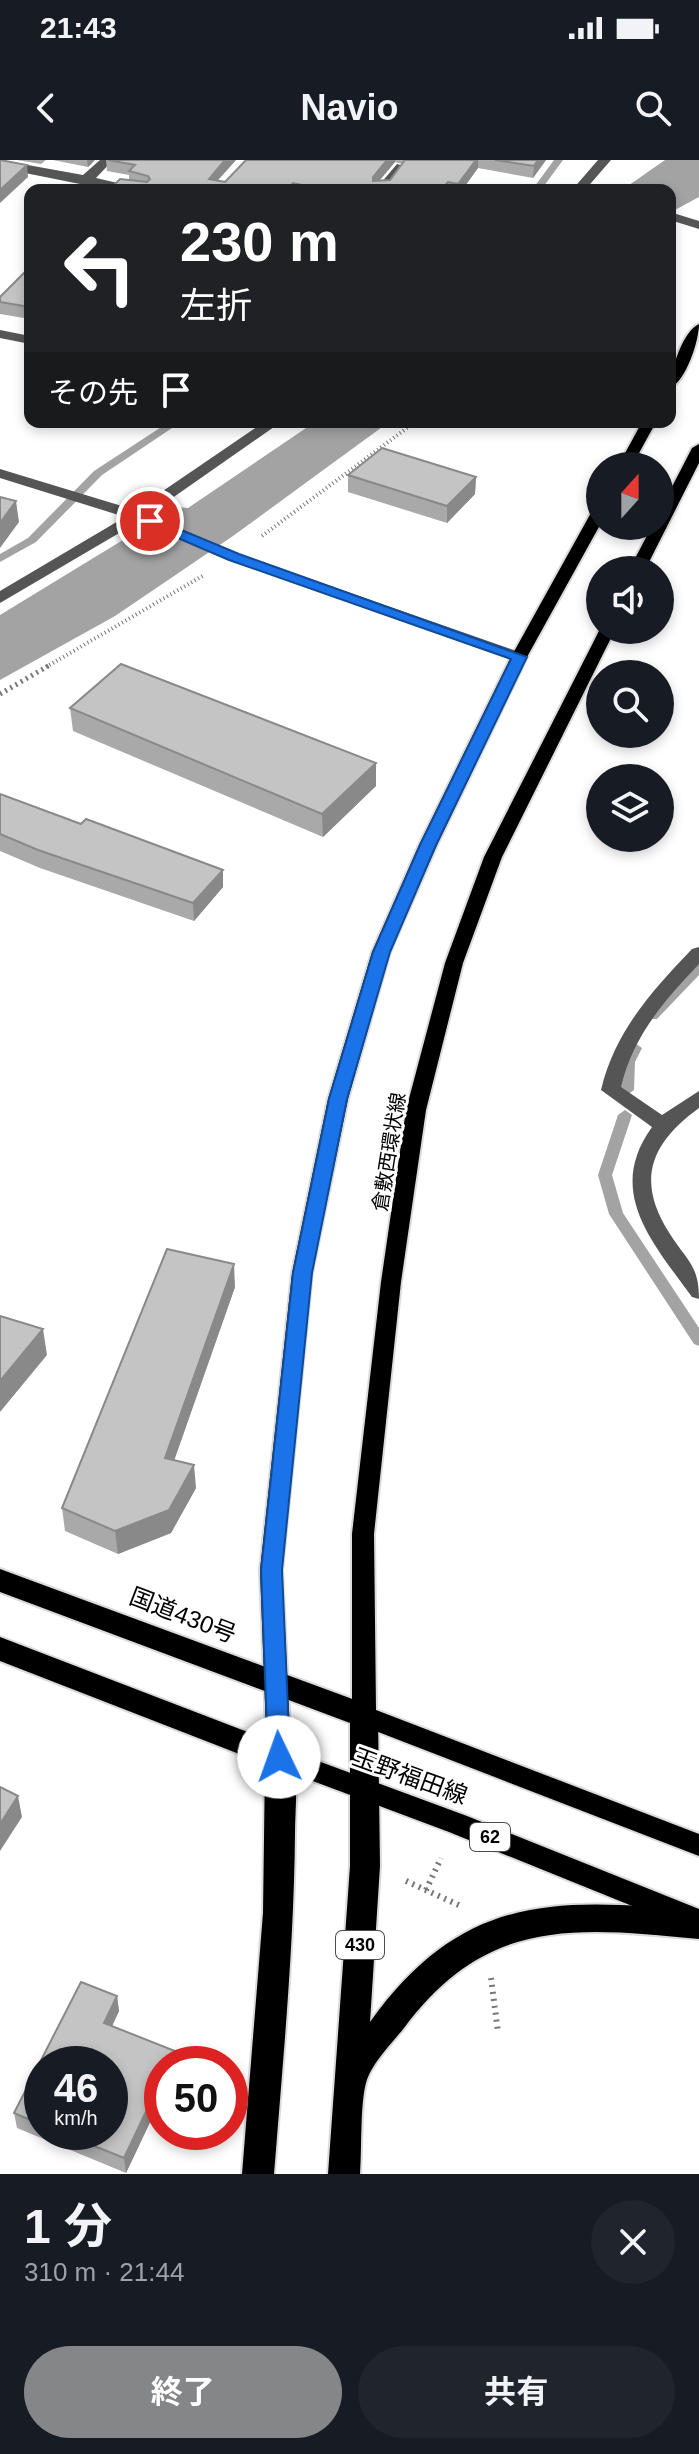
<!DOCTYPE html>
<html lang="ja">
<head>
<meta charset="utf-8">
<style>
  body { margin:0; font-family:Helvetica,"Noto Sans JP",sans-serif; background:#20242c; color:#f1f3f6; height:100vh; display:flex; flex-direction:column; font-size:30px; white-space:nowrap }
  * { box-sizing:border-box; margin:0 }
  p { font-size:26px; color:#9ea1a6 }
  .icon { flex:none; width:44px; height:44px; fill:none; stroke:currentColor; stroke-width:2; stroke-linecap:round; stroke-linejoin:round }
  .map { position:relative; height:2014px; overflow:hidden }
  .details { display:flex; flex-direction:column; background:#171b24; flex:1 }
  .details>* { flex:none }
  .banner { position:absolute; left:24px; top:24px; width:652px; height:244px; border-radius:16px; box-shadow:0 4px 12px #0003; background:#202124; color:#fff; overflow:hidden }
  .needle { width:52px; rotate:21deg }
  .tools { position:absolute; left:586px; top:292px; display:grid; gap:16px }
  .tools a { display:grid; place-items:center; width:88px; height:88px; border-radius:50%; background:#171b24; box-shadow:0 4px 12px #0003; font-size:40px }
  .speed { position:absolute; left:24px; top:1886px; display:flex; gap:16px; font-size:40px; font-weight:700; text-align:center }
  .speed>* { display:grid; place-content:center; width:104px; height:104px; border-radius:50%; background:#171b24; box-shadow:0 4px 12px #0003; line-height:1 }
  .speed small { font-size:20px; font-weight:400 }
  .speed .limit { border:12px solid #d22; background:#fff; color:#111 }
  .pin { position:absolute; display:grid; place-items:center; width:68px; height:68px; color:#fff; margin:-34px; border:4px solid #fff; border-radius:50%; box-shadow:0 2px 8px #0007 }
  .me { position:absolute; width:88px; margin:-44px; rotate:357deg; stroke-linejoin:round; filter:drop-shadow(0 0 6px #0008) }
  .turn { display:flex; align-items:center; gap:28px; height:168px; padding:0 24px; font-size:36px }
  .turn .icon { width:104px; height:104px; stroke-width:2.5 }
  .turn b { display:block; font-size:56px; line-height:68px }
  .then { display:flex; align-items:center; height:76px; padding:0 24px; background:#0003; gap:16px; font-size:30px }
  .round { display:grid; place-items:center; flex:none; width:84px; height:84px; border-radius:42px; background:#20242c }
  .headline { display:flex; align-items:center; justify-content:space-between; height:136px; padding:0 24px }
  h1 { font-size:48px; font-weight:700; line-height:60px }
  .primary-button { display:flex; gap:16px; margin-top:auto; padding:16px 24px }
  .primary-button a { flex:1; height:92px; border-radius:48px; background:#858687; color:#fff; font-size:32px; font-weight:700; line-height:92px; text-align:center }
  .primary-button a+a { background:#20242c; color:#f1f3f6 }
  .status { display:flex; justify-content:space-between; align-items:center; height:56px; padding:0 40px; background:#171b24; direction:ltr }
  .status svg { height:22px; fill:currentColor }
  header { display:flex; justify-content:space-between; align-items:center; height:104px; padding:0 24px; background:#171b24; font-size:36px; font-weight:700 }
  .map>svg:first-child { display:block }
  .water { fill:#a3a3a3 }
  .lines { fill:none; stroke-linecap:round; stroke-linejoin:round }
  .stream { fill:#a3a3a3; fill-rule:evenodd }
  .major-casing { stroke:#dbdbdb; stroke-width:4 }
  .highway-casing { stroke:#dbdbdb; stroke-width:4 }
  .path-far2 { stroke:#777; stroke-width:4; stroke-dasharray:1 3; stroke-linecap:butt }
  .path-far1 { stroke:#777; stroke-width:5; stroke-dasharray:2 4; stroke-linecap:butt }
  .path { stroke:#777; stroke-width:6; stroke-dasharray:2 5; stroke-linecap:butt }
  .minor { fill:#555; fill-rule:evenodd }
  .major { fill:#000; fill-rule:evenodd }
  .highway { fill:#000; fill-rule:evenodd }
  .wall { fill:#a9a9a9; fill-rule:evenodd }
  .shaded-wall { fill:#898989 }
  .building { fill:#c4c4c4; stroke:#898989; stroke-width:2 }
  .route { fill:#1a73e8; stroke:#114b97; stroke-width:2 }
  .labels { text-anchor:middle; dominant-baseline:central; stroke-width:6; stroke-linejoin:round; paint-order:stroke }
  .shield { fill:#fff; stroke:#4c4c4c; stroke-width:2 }
  .shield-label { font-size:18px; font-weight:bold; fill:#000 }
  .street-label { font-size:20px; fill:#000; stroke:#fff }
  .near-street-label { font-size:24px; fill:#000; stroke:#fff }
</style>
</head>
<body>
<div class="status"><b>21:43</b><svg viewBox="0 0 49 12"><path d="M0 12V9h3v3zM5 12V6h3v6zM10 12V3h3v9zM15 12V0h3v12zM26 1h20v11H26zM47 4h2v5h-2z"/></svg></div>
<header><svg class="icon" aria-label="back" viewBox="0 0 24 24"><path d="M15 5l-7 7 7 7"/></svg>Navio<svg class="icon" aria-label="search" viewBox="0 0 24 24"><circle cx="10" cy="10" r="6"/><path d="M15 15l6 6"/></svg></header>
<div class="map">
<svg width="699" height="2014" viewBox="0 0 699 2014">
  <rect width="100%" height="100%" fill="#fff"/>
  <path class="water" d="M665,0H699V37L673,51L670,50V30H622Z
    M315,262H389L233,376L115,456L0,520V455L177,347L188,348Z"/>
  <g class="lines">
    <path class="stream" d="M554,0H563L541,30H532Z
      M169,262H181L102,315L36,382L0,402V394L28,378L94,311Z
      M699,803V815L657,859H647L645,856L647,853L694,804Z
      M635,883L642,888L635,902L634,930L627,935L620,930L621,902L630,885Z
      M625,950L632,955L612,1015L623,1053L699,1168V1186L694,1184L609,1054L598,1015L618,955Z"/>
    <g class="major-casing">
      <path id="major" d="M699,164C699,181 686,221 670,228C670,211 683,171 699,164Z
        M642,262H656L632,306H618Z
        M699,284V303L645,410H629L652,366H660V350L692,288Z
        M600,346V365L527,497L437,685L390,792L348,939L312,1113L282,1410L291,1591L467,1656L699,1749V1773L449,1672L270,1605L267,1597L260,1410L292,1113L328,939L372,792L419,685L511,497L592,351Z
        M600,469L615,470L502,697L463,803L426,950L401,1122L374,1374L376,1550L699,1674V1696L355,1563L352,1556V1374L381,1122L406,950L445,803L484,697Z"/>
    </g>
    <g class="highway-casing">
      <path id="highway" d="M0,1409L374,1547L378,1556L380,1706L370,1862C462,1734 555,1737 699,1751V1779C575,1767 486,1757 404,1868C392,1883 371,1904 366,1923C360,1945 362,1989 360,2014H328L350,1706V1563L0,1432Z
        M0,1477L289,1588C300,1611 295,1647 295,1673C294,1787 283,1900 274,2014H242L263,1753L265,1604L0,1501Z"/>
    </g>
    <path class="path-far2" d="M262,376L415,262
      M46,507L204,415"/>
    <path class="path-far1" d="M0,534L50,505"/>
    <path class="path" d="M406,1721L463,1747
      M426,1730L441,1698
      M491,1818L498,1872"/>
    <path class="minor" d="M0,0L83,15L100,0H113L96,18L148,30L85,25L0,8Z
      M598,0H611L585,30H572Z
      M397,4L407,7L388,30H375Z
      M670,52L699,61V69L670,60Z
      M0,170L30,176V184L0,178Z
      M264,262H281L148,355L239,394L525,494V500H513L229,400L138,362L0,443V431L125,357L0,318V309L135,350Z
      M699,787V804C664,841 633,876 621,927L662,955L699,931V948C651,983 635,1020 670,1074C687,1101 699,1105 699,1139L692,1137C653,1083 605,1032 652,967L601,930C615,871 652,831 692,789Z"/>
    <use href="#major" class="major"/>
    <use href="#highway" class="highway"/>
  </g>
  <path class="wall" d="M17,0H46L41,4Z
    M53,0H95L88,7Z
    M106,0H236L218,20L225,22L246,0H546L533,18L478,8L462,30H109L129,20V15L107,11ZM395,2L403,4L390,20L379,21Z
    M30,107V159L0,154V137Z
    M348,315L476,317L475,334L447,363L348,332Z
    M70,548L376,603V626L323,677L73,571Z
    M0,634L223,727L194,761L40,708L0,691Z
    M235,1127L174,1300L196,1328L171,1373L118,1394L65,1371L62,1348Z
    M81,1822L117,1836L119,1851L112,1866L175,1891L176,1904H162V1937L126,2013L17,1968L14,1953ZM42,1904H110V1972H42Z"/>
  <path class="shaded-wall" d="M87,0H95L88,7Z
    M225,0H236L209,30V19Z
    M387,0H395V2L373,28V17Z
    M476,0H478V8L462,30H458V24Z
    M538,0H546L533,18L534,6Z
    M27,5L28,17L0,43V30Z
    M476,317L475,334L447,363V346Z
    M16,341L19,362L0,388V363Z
    M376,603V626L323,677L322,654Z
    M223,710V727L194,761L193,743Z
    M234,1104L235,1127L167,1321L165,1298Z
    M43,1169L47,1195L0,1252V1221Z
    M194,1305L196,1328L171,1373L118,1394L115,1371Z
    M18,1636L22,1657L0,1691V1664Z
    M117,1836L119,1851L106,1879L104,1863Z
    M175,1891L176,1904H169Z
    M162,1918V1937L126,2013L124,1998Z"/>
  <path class="building" d="M0,0L27,5L0,30Z
    M108,0H225L209,19L225,22L246,0H387L373,17V21L390,20L405,0H476L458,24L448,22L441,30H325L293,23L286,30H109L120,19L147,22L150,19L148,16L129,11L135,5Z
    M495,0H538L534,6Z
    M30,107V147L0,142V137Z
    M382,288L476,317L447,346L348,315Z
    M0,337L16,341L0,363Z
    M121,504L376,603L322,654L70,548Z
    M0,634L81,664L86,659L223,710L193,743L38,690L0,674Z
    M167,1089L234,1104L165,1298L194,1305L169,1350L115,1371L62,1348Z
    M0,1156L43,1169L0,1221Z
    M0,1627L18,1636L0,1664Z
    M81,1822L117,1836L104,1863L175,1891L169,1904H162V1918L124,1998L60,1972H110V1904H42V1965L14,1953Z"/>
  <path class="route" d="M150,357L239,394L527,497L436,685L390,792L347,939L312,1113L282,1410L290,1597L287,1604L279,1607L271,1604L268,1597L261,1410L293,1113L329,939L373,792L420,685L511,499L229,400L145,364L143,361Z"/>
  <g class="labels">
    <g class="shield">
      <rect x="470" y="1663" width="40" height="28" rx="6"/>
      <rect x="336" y="1771" width="48" height="28" rx="6"/>
    </g>
    <g class="shield-label">
      <text x="490" y="1677">62</text>
      <text x="360" y="1785">430</text>
    </g>
    <g class="street-label">
      <text transform="translate(389 992) rotate(-81)">倉敷西環状線</text>
    </g>
    <g class="near-street-label">
      <text transform="translate(183 1455) rotate(21)">国道430号</text>
      <text transform="translate(410 1616) rotate(20)">玉野福田線</text>
    </g>
  </g>
</svg>
<div class="tools">
<a><svg class="needle" viewBox="-14 -14 28 28"><path d="M0-13l5 13h-10z" fill="#e53935"/><path d="M0 13l5-13h-10z" fill="#9ea1a6"/></svg></a>
<a><svg class="icon" aria-label="sound" viewBox="0 0 24 24"><path d="M4 9h4l5-4v14l-5-4H4zM17 9q2 3 0 6"/></svg></a>
<a><svg class="icon" aria-label="search" viewBox="0 0 24 24"><circle cx="10" cy="10" r="6"/><path d="M15 15l6 6"/></svg></a>
<a><svg class="icon" aria-label="layers" viewBox="0 0 24 24"><path d="M12 4l9 5-9 5-9-5zM3 14l9 5 9-5"/></svg></a>
</div>
<div class="speed"><div>46<small>km/h</small></div><div class="limit">50</div></div>
<div class="pin" style="left:150px;top:361px;background:#d93025"><svg class="icon" aria-label="arrive" viewBox="0 0 24 24"><path d="M6 21V4h12l-3 4 3 4H6"/></svg></div>
<svg class="me" style="left:279px;top:1597px" viewBox="-20 -20 40 40"><circle r="19" fill="#fff"/><path d="M0-13L10 11 0 6-10 11z" fill="#1a73e8"/></svg>
<div class="banner">
<div class="turn"><svg class="icon" aria-label="left" viewBox="0 0 24 24"><path d="M17 20v-9H6M10 6l-5 5 5 5"/></svg><div><b>230 m</b>左折</div></div>
<div class="then">その先<svg class="icon" aria-label="arrive" viewBox="0 0 24 24"><path d="M6 21V4h12l-3 4 3 4H6"/></svg></div>
</div>
</div>
<section class="details">
<div class="headline"><div><h1>1 分</h1><p>310 m · 21:44</p></div><a class="round"><svg class="icon" aria-label="close" viewBox="0 0 24 24"><path d="M6 6l12 12M18 6L6 18"/></svg></a></div>
<div class="primary-button"><a>終了</a><a>共有</a></div>
</section>
</body>
</html>
